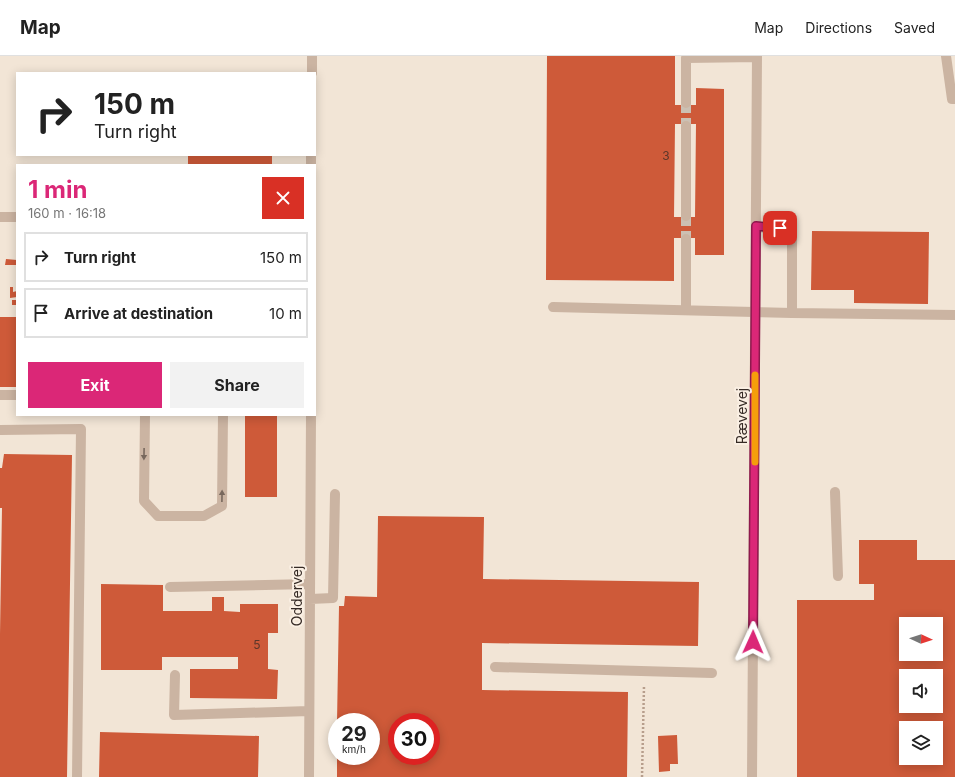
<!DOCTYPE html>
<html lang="en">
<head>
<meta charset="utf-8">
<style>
  body { margin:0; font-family:Inter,sans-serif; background:#f2f2f2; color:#222; height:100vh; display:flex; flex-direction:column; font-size:15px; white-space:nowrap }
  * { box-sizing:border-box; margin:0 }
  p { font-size:13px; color:#767676 }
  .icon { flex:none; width:22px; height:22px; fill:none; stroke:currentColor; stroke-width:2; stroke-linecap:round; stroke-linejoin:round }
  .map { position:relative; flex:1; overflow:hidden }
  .panel { position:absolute; left:16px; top:108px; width:300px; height:252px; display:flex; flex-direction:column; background:#fff; border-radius:0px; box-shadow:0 2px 10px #0003 }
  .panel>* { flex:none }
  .hud { position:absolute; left:16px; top:16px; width:300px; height:84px; border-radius:0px; box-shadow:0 2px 10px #0003; background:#fff; color:#222; overflow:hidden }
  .needle { width:26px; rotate:93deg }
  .controls { position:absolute; left:899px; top:561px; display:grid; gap:8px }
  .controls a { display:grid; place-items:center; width:44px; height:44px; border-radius:0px; background:#fff; box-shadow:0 2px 10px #0003; font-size:20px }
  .speed { position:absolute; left:328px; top:657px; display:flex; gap:8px; font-size:20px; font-weight:700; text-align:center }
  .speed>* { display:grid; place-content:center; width:52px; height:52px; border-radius:50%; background:#fff; box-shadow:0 2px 10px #0003; line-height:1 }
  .speed small { font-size:10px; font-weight:400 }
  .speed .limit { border:6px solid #d22; background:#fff; color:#111 }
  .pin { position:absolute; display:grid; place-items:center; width:34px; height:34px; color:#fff; margin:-17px; border-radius:8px; box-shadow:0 2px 6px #0006 }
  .me { position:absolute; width:44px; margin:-22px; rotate:1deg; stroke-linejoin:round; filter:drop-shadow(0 0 3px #0008) }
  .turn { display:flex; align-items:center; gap:14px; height:84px; padding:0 12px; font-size:18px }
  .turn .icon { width:52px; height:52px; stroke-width:2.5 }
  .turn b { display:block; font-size:28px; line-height:34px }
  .round { display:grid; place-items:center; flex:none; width:42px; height:42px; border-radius:0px; background:#f2f2f2 }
  .overview { display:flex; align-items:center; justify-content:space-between; height:68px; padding:0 12px }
  h1 { font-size:24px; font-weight:700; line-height:30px; color:#db2777 }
  .primary-button { display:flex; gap:8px; margin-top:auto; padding:8px 12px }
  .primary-button a { flex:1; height:46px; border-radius:0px; background:#db2777; color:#fff; font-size:16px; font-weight:700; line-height:46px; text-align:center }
  .primary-button a+a { background:#f2f2f2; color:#222 }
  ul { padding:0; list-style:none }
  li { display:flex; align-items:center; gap:12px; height:50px; margin:0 8px 6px; padding:0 4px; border:2px solid #e0e0e0; border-radius:0px }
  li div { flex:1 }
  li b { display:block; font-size:15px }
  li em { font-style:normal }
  header { display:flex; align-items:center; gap:24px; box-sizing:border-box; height:56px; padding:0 20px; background:#fff; border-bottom:1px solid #e0e0e0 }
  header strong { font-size:19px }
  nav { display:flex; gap:22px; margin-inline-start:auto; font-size:14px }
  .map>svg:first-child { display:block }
  .building { fill:#ce5a39; fill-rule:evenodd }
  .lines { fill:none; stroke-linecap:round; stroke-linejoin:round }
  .minor-tunnel { stroke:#ccc0b3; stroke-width:10; stroke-dasharray:10 5; stroke-linecap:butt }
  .path { stroke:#b79e8c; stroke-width:2.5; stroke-dasharray:2 2; stroke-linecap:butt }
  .minor { stroke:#cbb4a2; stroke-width:10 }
  .oneway { fill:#78685d }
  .route-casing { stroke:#8e194d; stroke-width:10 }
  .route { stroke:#db2777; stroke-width:7 }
  .slow { stroke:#f59e0b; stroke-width:7 }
  .labels { text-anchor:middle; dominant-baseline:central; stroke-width:4; stroke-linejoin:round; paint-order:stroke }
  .number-label { font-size:12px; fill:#5b362a }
  .street-label { font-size:14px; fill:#352a25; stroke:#faefe3 }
</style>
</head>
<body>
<header>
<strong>Map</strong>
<nav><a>Map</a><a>Directions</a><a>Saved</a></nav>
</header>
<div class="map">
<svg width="955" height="721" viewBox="0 0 955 721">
  <rect width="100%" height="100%" fill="#f2e5d6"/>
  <path class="building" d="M547,0H675V49H696V32L724,33V199H695V182H674V225L546,224ZM675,68H696L695,161H674Z
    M188,99H272V109H188Z
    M812,175L929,176L928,248L854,247V234H811Z
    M6,203L17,204V209H5Z
    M10,231H13V236L17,235V241L10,242Z
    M12,244H17V249H12Z
    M0,261H17V331H0Z
    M245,359H277V441H245Z
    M4,398L72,399L67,721H0V578L2,452H0V412H2Z
    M378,460L484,461L483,523L699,526L698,590L482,587V634L628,636L627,721H337V700H371V666H337L339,550H344L345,540L377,541ZM397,666H431V700H397Z
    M859,484H917V504H955V721H797V544H874V528H859ZM906,568H936V598H906ZM906,620H936V650H906ZM906,672H936V702H906Z
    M101,528L163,529V555H212V541H224V555L240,556V548H278V577H268V613L278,614L277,643L190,642V613H238V601H162V614H101Z
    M100,676L259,680L258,721H99Z
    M677,679L678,708H670V715L659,716L658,680Z"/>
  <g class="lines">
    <path class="minor-tunnel" d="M686,47V70
      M686,160V183"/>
    <path class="path" d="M642,721L644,630"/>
    <path class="minor" d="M946,0L952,43H955
      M312,17V0
      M686,47V2L757,1
      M311,109V99
      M686,160V70
      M0,161H17
      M553,251L792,257V173L756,171
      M686,254V183
      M792,257L955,259
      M0,339H17
      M145,359L144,445L158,460H204L222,450L223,359
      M0,374L81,373L77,721
      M835,436L838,520
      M170,531L310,528
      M310,543L333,542L335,438
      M495,611L712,617
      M175,619L174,659L309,655
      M309,721L311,359
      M752,721L757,0"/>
  </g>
  <defs><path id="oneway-solid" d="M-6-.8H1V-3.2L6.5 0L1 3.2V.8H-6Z"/></defs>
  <g class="oneway">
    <use href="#oneway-solid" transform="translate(144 398) rotate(91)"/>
    <use href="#oneway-solid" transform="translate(222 440) rotate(-89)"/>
  </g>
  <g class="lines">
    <g class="route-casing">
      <path id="route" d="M753,586L756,170L780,172"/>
    </g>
    <use href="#route" class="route"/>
    <path class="slow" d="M755,406V319"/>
  </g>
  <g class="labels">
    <g class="number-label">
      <text x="666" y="99">3</text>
      <text x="257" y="588">5</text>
    </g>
    <g class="street-label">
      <text transform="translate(741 360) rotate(-90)">Rævevej</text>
      <text transform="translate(296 540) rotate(-90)">Oddervej</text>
    </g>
  </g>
</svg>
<div class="controls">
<a><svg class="needle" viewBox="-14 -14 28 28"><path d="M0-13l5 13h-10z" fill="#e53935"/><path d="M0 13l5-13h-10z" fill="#767676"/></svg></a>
<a><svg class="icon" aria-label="sound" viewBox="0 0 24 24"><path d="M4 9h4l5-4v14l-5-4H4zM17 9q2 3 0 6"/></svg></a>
<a><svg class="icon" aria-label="layers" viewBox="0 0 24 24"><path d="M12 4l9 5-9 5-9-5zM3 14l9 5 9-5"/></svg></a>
</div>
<div class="speed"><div>29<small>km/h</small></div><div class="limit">30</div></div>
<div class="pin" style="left:780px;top:172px;background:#d93025"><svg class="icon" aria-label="arrive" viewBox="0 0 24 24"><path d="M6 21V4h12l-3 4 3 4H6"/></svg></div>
<svg class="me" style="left:753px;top:586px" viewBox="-20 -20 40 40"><path d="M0-17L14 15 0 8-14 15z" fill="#db2777" stroke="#fff" stroke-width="4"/></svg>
<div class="hud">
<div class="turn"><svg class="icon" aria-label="right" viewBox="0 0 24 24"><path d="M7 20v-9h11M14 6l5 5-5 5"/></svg><div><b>150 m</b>Turn right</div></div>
</div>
<section class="panel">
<div class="overview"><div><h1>1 min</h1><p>160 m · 16:18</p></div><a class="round" style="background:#d93025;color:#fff"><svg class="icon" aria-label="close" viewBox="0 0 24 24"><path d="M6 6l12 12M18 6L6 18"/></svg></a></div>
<ul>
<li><svg class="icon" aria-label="right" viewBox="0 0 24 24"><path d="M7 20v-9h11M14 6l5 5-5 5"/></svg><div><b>Turn right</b></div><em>150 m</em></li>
<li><svg class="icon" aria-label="arrive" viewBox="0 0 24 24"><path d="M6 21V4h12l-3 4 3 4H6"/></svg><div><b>Arrive at destination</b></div><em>10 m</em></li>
</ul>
<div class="primary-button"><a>Exit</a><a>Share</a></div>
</section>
</div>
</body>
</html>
